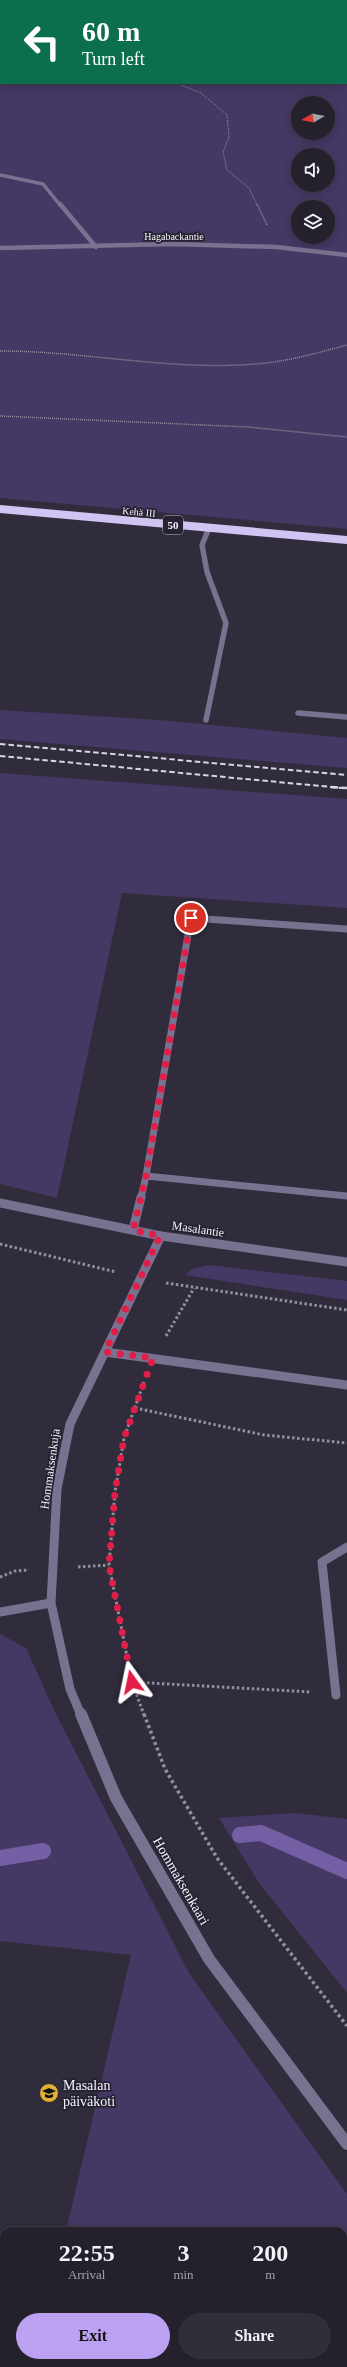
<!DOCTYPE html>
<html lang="en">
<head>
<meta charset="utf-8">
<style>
  body { margin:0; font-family:"Times New Roman",serif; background:#302e39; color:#f1f3f6; height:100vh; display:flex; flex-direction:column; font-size:15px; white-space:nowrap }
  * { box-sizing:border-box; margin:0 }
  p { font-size:13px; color:#a3a3aa }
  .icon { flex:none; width:22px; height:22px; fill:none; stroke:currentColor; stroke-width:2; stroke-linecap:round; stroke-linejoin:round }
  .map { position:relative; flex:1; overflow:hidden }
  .side { position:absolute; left:0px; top:2227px; width:347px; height:140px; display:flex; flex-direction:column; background:#24212d; border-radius:12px 12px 0 0; box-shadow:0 2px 10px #0003,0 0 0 1px #413e49 }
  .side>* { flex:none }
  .hud { position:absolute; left:0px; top:0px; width:347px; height:84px; box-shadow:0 2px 10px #0003,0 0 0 1px #413e49; background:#0b6e4f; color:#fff; overflow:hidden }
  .needle { width:26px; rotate:261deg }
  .controls { position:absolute; left:291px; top:96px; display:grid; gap:8px }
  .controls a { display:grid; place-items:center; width:44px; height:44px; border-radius:50%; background:#24212d; box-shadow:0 2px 10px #0003,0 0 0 1px #413e49; font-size:20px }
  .pin { position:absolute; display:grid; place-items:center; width:34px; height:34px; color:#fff; margin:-17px; border:2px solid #fff; border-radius:50%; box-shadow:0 1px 4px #0007 }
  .me { position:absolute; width:44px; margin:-22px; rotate:348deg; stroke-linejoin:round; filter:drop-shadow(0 0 3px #0008) }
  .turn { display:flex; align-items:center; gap:14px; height:84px; padding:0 16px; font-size:18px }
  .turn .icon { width:52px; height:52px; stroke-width:2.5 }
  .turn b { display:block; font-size:28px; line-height:34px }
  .eta { display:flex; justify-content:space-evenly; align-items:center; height:68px; text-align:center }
  .eta b { font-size:24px; font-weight:700; line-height:28px }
  .action { display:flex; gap:8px; margin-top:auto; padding:8px 16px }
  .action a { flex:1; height:46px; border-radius:24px; background:#bca0f2; color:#111; font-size:16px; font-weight:700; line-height:46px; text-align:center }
  .action a+a { background:#302e39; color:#f1f3f6 }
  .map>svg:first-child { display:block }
  .green { fill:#453864; fill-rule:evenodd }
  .water { fill:#735fa3 }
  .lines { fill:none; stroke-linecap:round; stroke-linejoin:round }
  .stream { stroke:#735fa3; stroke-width:16 }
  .path-far3 { stroke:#938f9d; stroke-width:1; stroke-dasharray:1 1; stroke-linecap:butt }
  .path-far2 { stroke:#938f9d; stroke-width:1.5; stroke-dasharray:1 1; stroke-linecap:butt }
  .path-far1 { stroke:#938f9d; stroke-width:3; stroke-dasharray:2.5 2.5; stroke-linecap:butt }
  .path { stroke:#938f9d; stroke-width:3.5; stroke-dasharray:3 3; stroke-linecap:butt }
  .service-far2 { stroke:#78718f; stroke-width:5.5 }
  .service-far1 { stroke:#78718f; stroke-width:7 }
  .service { stroke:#78718f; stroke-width:9 }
  .minor-far4 { stroke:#78718f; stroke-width:3.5 }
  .minor-far3 { stroke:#78718f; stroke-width:4.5 }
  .minor-far2 { stroke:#78718f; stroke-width:5.5 }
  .minor-far1 { stroke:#78718f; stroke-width:9 }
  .minor { stroke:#78718f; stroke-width:12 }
  .tertiary { stroke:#78718f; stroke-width:9 }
  .trunk { stroke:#d0c4f2; stroke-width:8 }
  .rail-far1 { stroke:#d9d6e2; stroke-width:2; stroke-dasharray:5.5 3; stroke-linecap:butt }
  .rail { stroke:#d9d6e2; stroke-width:2.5; stroke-dasharray:7 3.5; stroke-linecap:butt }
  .route { stroke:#e11d48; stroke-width:7; stroke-dasharray:0 12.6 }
  .labels { text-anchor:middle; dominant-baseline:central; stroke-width:3.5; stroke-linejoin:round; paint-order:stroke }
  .far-street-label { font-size:10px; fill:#f6f3fe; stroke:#262231 }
  .shield { fill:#262231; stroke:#b8b4c0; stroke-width:1 }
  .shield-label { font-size:11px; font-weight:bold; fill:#f6f3fe }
  .street-label { font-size:12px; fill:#f6f3fe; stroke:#262231 }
  .near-street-label { font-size:14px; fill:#f6f3fe; stroke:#262231 }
  .near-poi-label { font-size:14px; fill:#f6f3fe; stroke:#262231; text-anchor:start }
</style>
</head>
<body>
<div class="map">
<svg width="347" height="2367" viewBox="0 0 347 2367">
  <rect width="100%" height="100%" fill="#302c3c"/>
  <path class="green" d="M0,0H347V529L0,498ZM1,1H346V83H1ZM298,103H328V133H298ZM298,155H328V185H298ZM298,207H328V237H298Z
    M0,710L159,720L347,738V768L0,739Z
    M0,773L347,799V908L122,893L57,1198L0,1184Z
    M209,1265L347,1281V1300L185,1275L192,1269Z
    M0,1634L26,1648L55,1712L189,1973L347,2194V2367H35V2363H343V2231H66L131,1955L0,1941Z
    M295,1813L347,1819V1993L259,1883L219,1818Z"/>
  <path class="water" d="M0,0H347V67L346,1H1V28Z"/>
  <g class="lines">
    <path class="stream" d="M240,1835L261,1833L347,1871
      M0,1858L43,1851"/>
    <path class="path-far3" d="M176,83L201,93L227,115L229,137L223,152L227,170L249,188L257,205"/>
    <path class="path-far2" d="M257,204L267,225
      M0,351C85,351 170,371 255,364C286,362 317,353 347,345
      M0,416L248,427L347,437"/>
    <path class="path-far1" d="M0,1244L116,1272
      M166,1283L347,1310
      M166,1336L194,1288
      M144,1382L124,1438L115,1492L109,1565L132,1682L144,1715
      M135,1408L264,1435L347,1443
      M78,1567L109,1565
      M0,1577L15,1571L29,1570
      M132,1682L311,1692"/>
    <path class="path" d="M144,1714L165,1769L217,1858L347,2026"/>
    <path class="service-far2" d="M298,713L347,717"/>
    <path class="service-far1" d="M146,1176L191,918L347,929
      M141,1198L146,1176L347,1196"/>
    <path class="service" d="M133,1230L141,1197
      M105,1352L347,1385
      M336,1695L322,1562L347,1547"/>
    <path class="minor-far4" d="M0,175L43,184L60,205"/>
    <path class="minor-far3" d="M60,204L96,247
      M0,248L172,244L276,247L347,255"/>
    <path class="minor-far2" d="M206,720L226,623L207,572L202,545L209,528"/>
    <path class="minor-far1" d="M0,1612L51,1603
      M81,1715L70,1689L51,1603L57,1489L70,1424L161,1236"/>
    <path class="minor" d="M81,1714L116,1798L209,1959L347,2144"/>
    <path class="tertiary" d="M0,1203L161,1236L347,1262"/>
    <path class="trunk" d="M0,509L347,540"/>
    <path class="rail-far1" d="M0,744L347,775
      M0,756L342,788"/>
    <path class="rail" d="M331,787L347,788"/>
  </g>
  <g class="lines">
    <path class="route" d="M132,1682L109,1565L115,1492L124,1438L153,1358L105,1352L160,1236L133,1230L146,1176L191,918"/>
  </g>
  <defs>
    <g id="school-disc" transform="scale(1)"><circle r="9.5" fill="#e0b034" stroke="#262231"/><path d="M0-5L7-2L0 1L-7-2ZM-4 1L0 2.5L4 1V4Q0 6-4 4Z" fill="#111"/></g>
  </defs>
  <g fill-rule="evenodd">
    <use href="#school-disc" x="49" y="2093"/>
  </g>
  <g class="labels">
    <g class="far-street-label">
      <text x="174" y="236">Hagabackantie</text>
      <text transform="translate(139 512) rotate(5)">Kehä III</text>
    </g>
    <rect class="shield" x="163" y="516" width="20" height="18" rx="3"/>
    <g class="shield-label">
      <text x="173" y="525">50</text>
    </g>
    <g class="street-label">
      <text transform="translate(198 1229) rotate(8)">Masalantie</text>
      <text transform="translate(50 1469) rotate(-82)">Hommaksenkuja</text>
    </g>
    <g class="near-street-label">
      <text transform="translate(181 1881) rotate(60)">Hommaksenkaari</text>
    </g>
    <g class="near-poi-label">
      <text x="63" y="2085">Masalan<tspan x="63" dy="16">päiväkoti</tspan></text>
    </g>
  </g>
</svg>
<div class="controls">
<a><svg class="needle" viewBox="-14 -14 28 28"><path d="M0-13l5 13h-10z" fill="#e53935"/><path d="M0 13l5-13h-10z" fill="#a3a3aa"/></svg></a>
<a><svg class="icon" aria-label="sound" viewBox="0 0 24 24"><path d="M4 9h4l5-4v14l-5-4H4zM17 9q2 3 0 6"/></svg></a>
<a><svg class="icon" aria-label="layers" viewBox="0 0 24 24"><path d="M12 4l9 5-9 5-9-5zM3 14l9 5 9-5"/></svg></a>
</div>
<div class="pin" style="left:191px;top:918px;background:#d93025"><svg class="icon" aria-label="arrive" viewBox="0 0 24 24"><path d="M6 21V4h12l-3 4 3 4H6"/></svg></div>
<svg class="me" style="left:132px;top:1682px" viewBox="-20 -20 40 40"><path d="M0-17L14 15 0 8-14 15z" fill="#e11d48" stroke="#fff" stroke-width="4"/></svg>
<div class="hud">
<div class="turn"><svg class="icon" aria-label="left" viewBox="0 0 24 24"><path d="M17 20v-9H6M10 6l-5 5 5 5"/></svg><div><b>60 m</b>Turn left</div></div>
</div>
<section class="side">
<div class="eta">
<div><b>22:55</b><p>Arrival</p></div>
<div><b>3</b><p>min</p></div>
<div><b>200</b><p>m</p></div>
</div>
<div class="action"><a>Exit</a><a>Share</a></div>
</section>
</div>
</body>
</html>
